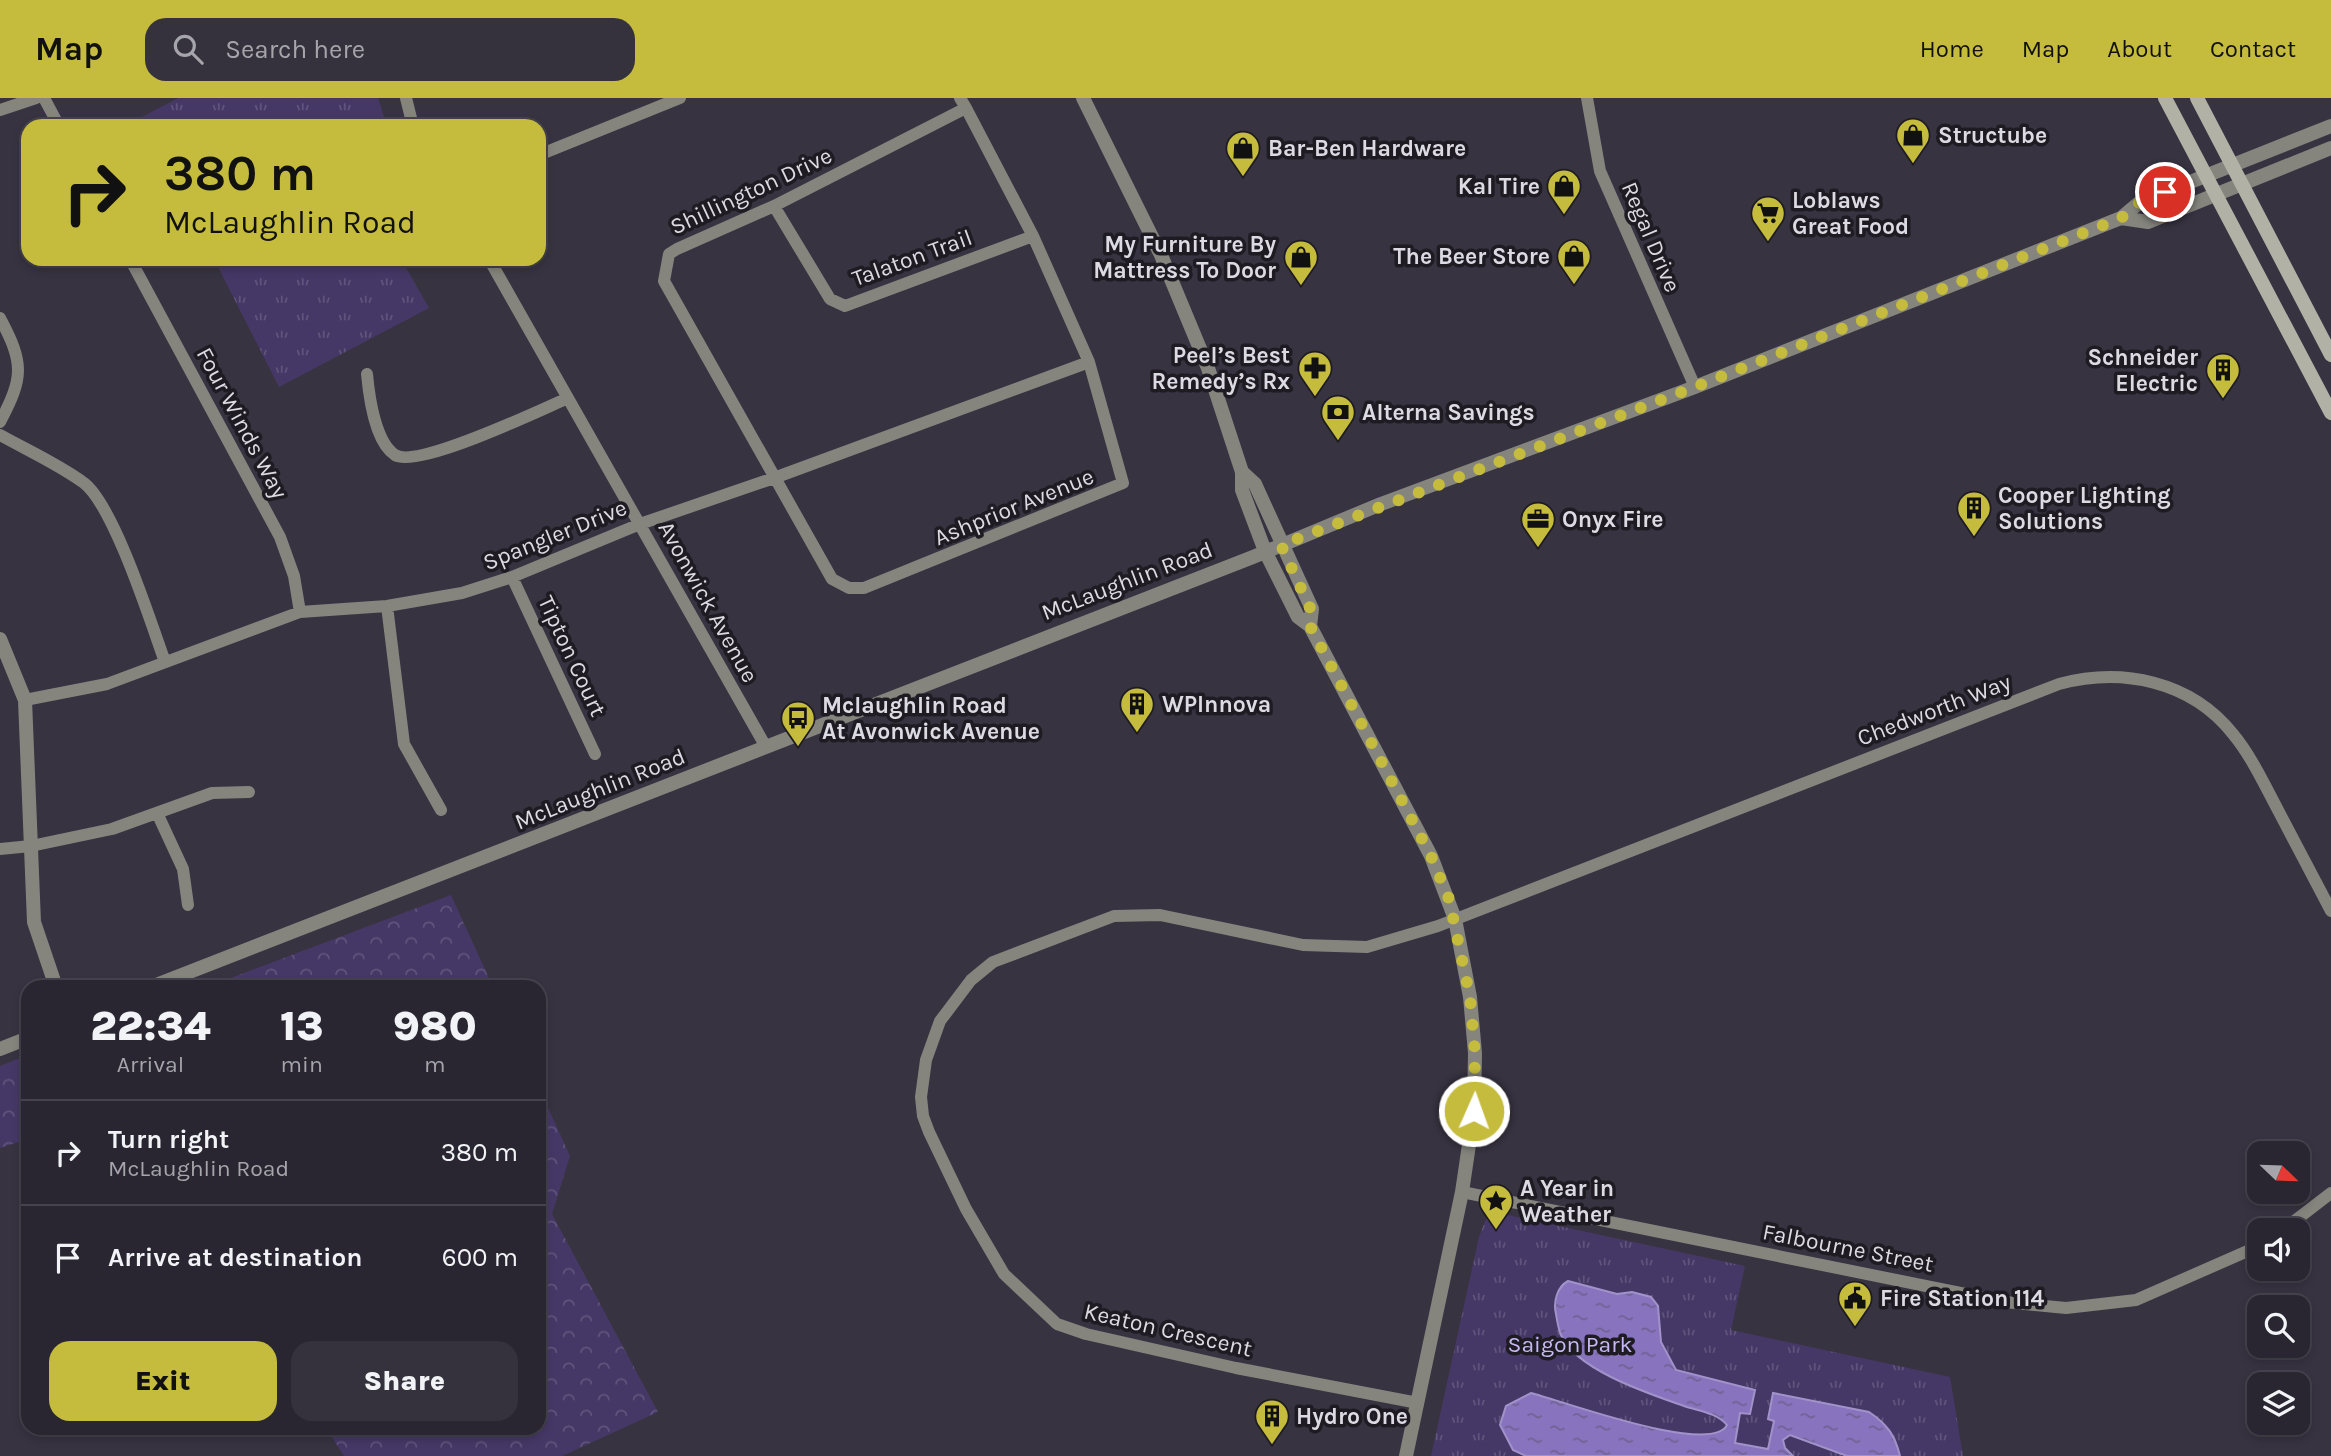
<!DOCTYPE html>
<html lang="en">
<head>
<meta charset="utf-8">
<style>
  body { margin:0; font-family:Karla,sans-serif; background:#35323d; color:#f1f3f6; height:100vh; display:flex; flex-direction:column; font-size:26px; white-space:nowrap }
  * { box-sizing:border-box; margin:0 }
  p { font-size:23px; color:#a5a5ab }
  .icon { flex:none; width:38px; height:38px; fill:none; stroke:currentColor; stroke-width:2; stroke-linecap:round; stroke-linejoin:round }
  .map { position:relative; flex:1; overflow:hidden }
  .sheet { position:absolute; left:21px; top:882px; width:525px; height:455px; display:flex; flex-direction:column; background:#292631; border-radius:21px; box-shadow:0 4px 10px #0003,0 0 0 2px #45434d }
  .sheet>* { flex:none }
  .hud { position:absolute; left:21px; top:21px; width:525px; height:147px; border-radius:21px; box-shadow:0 4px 10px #0003,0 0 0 2px #45434d; background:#c5bc3d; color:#111; overflow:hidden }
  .needle { width:46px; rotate:113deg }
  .tools { position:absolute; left:2247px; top:1043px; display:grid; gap:14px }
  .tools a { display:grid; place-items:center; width:63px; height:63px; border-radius:14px; background:#292631; box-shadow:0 4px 10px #0003,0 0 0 2px #45434d; font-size:35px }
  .pin { position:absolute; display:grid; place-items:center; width:60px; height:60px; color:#fff; margin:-30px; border:4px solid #fff; border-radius:50%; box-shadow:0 2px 7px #0007 }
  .me { position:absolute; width:77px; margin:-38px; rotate:2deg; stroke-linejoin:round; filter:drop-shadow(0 0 5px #0008) }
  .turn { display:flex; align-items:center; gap:24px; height:147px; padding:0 28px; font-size:32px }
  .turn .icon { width:91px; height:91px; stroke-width:2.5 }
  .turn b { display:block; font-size:49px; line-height:60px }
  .eta { display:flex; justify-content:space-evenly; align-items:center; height:119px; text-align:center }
  .eta b { font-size:42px; font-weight:800; line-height:49px }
  .cta { display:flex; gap:14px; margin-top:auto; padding:14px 28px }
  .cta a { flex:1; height:80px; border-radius:21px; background:#c5bc3d; color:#111; font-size:28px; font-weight:800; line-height:80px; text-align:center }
  .cta a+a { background:#35323d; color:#f1f3f6 }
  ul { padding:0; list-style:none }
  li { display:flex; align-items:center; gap:21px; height:105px; padding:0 28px; border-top:2px solid #45434d }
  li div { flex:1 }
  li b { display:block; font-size:26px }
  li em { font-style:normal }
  header { display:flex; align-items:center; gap:42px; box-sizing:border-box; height:98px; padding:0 35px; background:#c5bc3d; color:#111 }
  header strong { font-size:33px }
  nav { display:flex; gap:38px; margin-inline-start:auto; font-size:24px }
  .search { width:490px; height:63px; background:#35323d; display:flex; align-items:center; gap:18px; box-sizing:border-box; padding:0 24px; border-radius:21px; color:#a5a5ab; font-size:26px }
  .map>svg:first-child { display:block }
  .forest { fill:url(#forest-crowns) }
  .park { fill:url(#park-tufts) }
  .water { fill:url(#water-ripples); stroke:#a192c9; stroke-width:2 }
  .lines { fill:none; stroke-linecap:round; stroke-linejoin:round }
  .minor { stroke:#85857e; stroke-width:12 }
  .tertiary { stroke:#85857e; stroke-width:14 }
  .secondary { stroke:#b2b1a6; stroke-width:14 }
  .route { stroke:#c5bc3d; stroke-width:12; stroke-dasharray:0 21.6 }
  .labels { text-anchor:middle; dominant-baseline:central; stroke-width:7; stroke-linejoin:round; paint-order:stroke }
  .poi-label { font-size:23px; font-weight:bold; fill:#dcdae3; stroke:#1e1c22; text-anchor:start }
  .street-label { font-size:23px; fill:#dcdae3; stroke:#1e1c22 }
  .park-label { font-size:23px; fill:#c7b8f5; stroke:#1e1c22 }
</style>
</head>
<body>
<header>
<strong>Map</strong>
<div class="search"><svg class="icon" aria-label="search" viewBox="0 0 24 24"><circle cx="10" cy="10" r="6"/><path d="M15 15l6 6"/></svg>Search here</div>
<nav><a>Home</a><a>Map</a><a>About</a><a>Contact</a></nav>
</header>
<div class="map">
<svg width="2331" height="1358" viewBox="0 0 2331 1358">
  <defs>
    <pattern id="forest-crowns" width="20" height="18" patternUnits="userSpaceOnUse" patternTransform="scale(1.75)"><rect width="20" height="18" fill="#463866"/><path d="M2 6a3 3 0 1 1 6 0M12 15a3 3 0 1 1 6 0" fill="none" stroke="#60547c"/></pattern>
    <pattern id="park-tufts" width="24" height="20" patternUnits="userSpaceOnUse" patternTransform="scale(1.75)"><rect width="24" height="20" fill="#463866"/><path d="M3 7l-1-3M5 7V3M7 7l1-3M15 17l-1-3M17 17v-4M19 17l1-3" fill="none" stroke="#60547c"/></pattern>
    <pattern id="water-ripples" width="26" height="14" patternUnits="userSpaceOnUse" patternTransform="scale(1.75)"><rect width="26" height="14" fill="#8873be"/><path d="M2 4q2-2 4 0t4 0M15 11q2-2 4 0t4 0" fill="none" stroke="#706293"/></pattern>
  </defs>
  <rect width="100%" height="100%" fill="#373341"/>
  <path class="forest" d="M451,797L493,889H207Z
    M28,957V1041L0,1050V968Z
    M539,990L570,1058L552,1116L658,1314L562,1358H344L326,1330H539Z"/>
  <path class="park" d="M178,0H378L387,28H125Z
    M214,161H401L429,210L279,289Z
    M1489,1113L1745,1168L1731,1232L1950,1279L1963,1358H1431L1479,1139Z"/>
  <path class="water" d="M1568,1183L1617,1196L1632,1194L1651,1199L1658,1208L1661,1244L1676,1272L1755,1292L1750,1316L1740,1315L1735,1345L1768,1351L1774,1323L1768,1321L1773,1295L1869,1314C1887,1326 1895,1337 1900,1358H1847L1790,1337L1783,1342L1785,1350L1793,1358H1526L1513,1352L1500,1327L1506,1308L1531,1295C1566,1304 1711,1358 1727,1327C1717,1315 1699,1313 1684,1308C1650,1296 1576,1272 1561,1237C1558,1230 1557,1222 1556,1216C1553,1204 1557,1189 1568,1183Z"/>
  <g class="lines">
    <path class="minor" d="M44,0L59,28
      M406,0L413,28
      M960,0L966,10L1033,138L1089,264L1123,385L864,490H849L832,481L664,183L669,156L677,151L774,108L966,10
      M1587,0L1600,73L1695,289
      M0,12L36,0
      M539,57L680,0
      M774,108L830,201L845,208L1033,138
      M130,161L280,439L294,478L300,514
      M489,161L766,649
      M0,220C24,265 24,279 0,324
      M367,276C369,298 375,344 395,357C418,371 540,312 568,300
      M0,337C27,352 58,366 84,385C114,408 151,525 165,564
      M512,479L595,656
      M387,508L404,646L441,712
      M25,602L107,586L300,514L387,508L462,495L512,479L640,426L774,380L1089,264
      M158,717L183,771L188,807
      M0,751L31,748L112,731L212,695L249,694
      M1462,1094L2005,1204L2066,1210L2136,1202L2259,1148
      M2283,1132L2331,1095
      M1418,1305L1236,1270L1086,1236L1057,1226L1004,1176L966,1111L929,1034L923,1018L921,999L926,962L940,923L971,882L993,864L1114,818L1160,817L1303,847L1367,849L1438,828L2059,586C2122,569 2191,583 2233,636C2252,659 2265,688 2279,714C2296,747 2314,780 2331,813"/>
    <path class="tertiary" d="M1083,0L1161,157L1208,270L1242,374V392L1265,453L1298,519L1310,528L1431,758L1455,821L1470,899L1475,955L1474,1013L1462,1094L1406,1358
      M2121,120L2148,124L2331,50
      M1242,374L1255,386L1312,511L1310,528
      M0,541L25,602L34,824L56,889
      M151,889L1253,459L1381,406L1695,289L2121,120L2140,104L2331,28
      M0,951L28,940"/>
    <path class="secondary" d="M2165,0L2331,315
      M2197,0L2331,257"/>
  </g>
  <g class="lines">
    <path class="route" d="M1474,1013L1475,955L1470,899L1449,801L1431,758L1310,528L1311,512L1281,447L1695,289L2121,120L2140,104L2165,94"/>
  </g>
  <defs>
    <g id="shop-pin" transform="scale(1.75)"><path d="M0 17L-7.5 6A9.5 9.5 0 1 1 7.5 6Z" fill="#c5bc3d" stroke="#1e1c22"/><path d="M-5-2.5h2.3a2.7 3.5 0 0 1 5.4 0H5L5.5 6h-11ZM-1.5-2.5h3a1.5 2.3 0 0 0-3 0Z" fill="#111"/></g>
    <g id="supermarket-pin" transform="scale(1.75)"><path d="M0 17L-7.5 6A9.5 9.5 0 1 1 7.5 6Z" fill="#c5bc3d" stroke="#1e1c22"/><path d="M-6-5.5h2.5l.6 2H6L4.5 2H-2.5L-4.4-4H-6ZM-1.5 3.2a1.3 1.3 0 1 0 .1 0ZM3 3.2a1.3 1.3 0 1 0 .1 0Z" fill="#111"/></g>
    <g id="pharmacy-pin" transform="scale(1.75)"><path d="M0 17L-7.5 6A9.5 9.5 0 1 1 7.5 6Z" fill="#c5bc3d" stroke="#1e1c22"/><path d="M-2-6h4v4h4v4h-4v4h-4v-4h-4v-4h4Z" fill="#111"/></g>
    <g id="building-pin" transform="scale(1.75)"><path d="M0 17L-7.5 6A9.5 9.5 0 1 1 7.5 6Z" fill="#c5bc3d" stroke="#1e1c22"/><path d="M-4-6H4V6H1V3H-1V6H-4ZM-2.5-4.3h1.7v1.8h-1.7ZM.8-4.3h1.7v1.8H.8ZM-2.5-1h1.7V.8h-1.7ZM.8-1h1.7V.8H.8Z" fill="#111"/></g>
    <g id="bank-pin" transform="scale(1.75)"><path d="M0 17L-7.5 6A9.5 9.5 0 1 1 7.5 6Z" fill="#c5bc3d" stroke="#1e1c22"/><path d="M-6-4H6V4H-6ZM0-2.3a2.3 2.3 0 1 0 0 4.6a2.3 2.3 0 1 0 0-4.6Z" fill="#111"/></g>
    <g id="office-pin" transform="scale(1.75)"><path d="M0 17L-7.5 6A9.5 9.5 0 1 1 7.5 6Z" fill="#c5bc3d" stroke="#1e1c22"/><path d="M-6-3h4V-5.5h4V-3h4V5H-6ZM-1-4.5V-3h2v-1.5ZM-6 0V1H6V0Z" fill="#111"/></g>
    <g id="bus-pin" transform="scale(1.75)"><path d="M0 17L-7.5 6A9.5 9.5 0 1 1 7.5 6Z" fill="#c5bc3d" stroke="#1e1c22"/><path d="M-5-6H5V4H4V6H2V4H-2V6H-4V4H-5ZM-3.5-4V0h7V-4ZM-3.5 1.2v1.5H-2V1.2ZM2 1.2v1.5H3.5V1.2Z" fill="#111"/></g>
    <g id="sight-pin" transform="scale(1.75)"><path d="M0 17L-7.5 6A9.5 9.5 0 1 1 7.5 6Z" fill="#c5bc3d" stroke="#1e1c22"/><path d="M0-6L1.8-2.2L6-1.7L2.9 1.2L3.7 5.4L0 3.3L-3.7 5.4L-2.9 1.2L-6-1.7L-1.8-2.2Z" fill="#111"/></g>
    <g id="civic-pin" transform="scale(1.75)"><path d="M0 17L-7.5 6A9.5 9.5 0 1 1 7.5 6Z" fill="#c5bc3d" stroke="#1e1c22"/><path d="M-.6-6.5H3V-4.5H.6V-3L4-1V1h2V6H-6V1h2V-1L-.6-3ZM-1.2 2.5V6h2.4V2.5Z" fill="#111"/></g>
  </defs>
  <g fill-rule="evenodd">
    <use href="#shop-pin" x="1913" y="37"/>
    <use href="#shop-pin" x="1243" y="50"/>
    <use href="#shop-pin" x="1564" y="88"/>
    <use href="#supermarket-pin" x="1768" y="115"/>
    <use href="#shop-pin" x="1574" y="158"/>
    <use href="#shop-pin" x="1301" y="159"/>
    <use href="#pharmacy-pin" x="1315" y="270"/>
    <use href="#building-pin" x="2223" y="272"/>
    <use href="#bank-pin" x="1338" y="314"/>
    <use href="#building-pin" x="1974" y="410"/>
    <use href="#office-pin" x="1538" y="421"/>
    <use href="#building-pin" x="1137" y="606"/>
    <use href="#bus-pin" x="798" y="620"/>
    <use href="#sight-pin" x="1496" y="1103"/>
    <use href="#civic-pin" x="1855" y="1200"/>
    <use href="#building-pin" x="1272" y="1318"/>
  </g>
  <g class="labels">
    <g class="poi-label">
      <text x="1938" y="37">Structube</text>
      <text x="1268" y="50">Bar-Ben Hardware</text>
      <text x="1540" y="88" text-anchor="end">Kal Tire</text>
      <text x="1792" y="102">Loblaws<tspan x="1792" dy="26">Great Food</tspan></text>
      <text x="1276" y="146" text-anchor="end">My Furniture By<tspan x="1276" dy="26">Mattress To Door</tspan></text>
      <text x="1550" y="158" text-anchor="end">The Beer Store</text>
      <text x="1290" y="257" text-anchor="end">Peel’s Best<tspan x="1290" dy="26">Remedy’s Rx</tspan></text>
      <text x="2198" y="259" text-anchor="end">Schneider<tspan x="2198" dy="26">Electric</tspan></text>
      <text x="1362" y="314">Alterna Savings</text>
      <text x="1998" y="397">Cooper Lighting<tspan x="1998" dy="26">Solutions</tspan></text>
      <text x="1562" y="421">Onyx Fire</text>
      <text x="1162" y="606">WPInnova</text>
      <text x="822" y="607">Mclaughlin Road<tspan x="822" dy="26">At Avonwick Avenue</tspan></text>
      <text x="1520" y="1090">A Year in<tspan x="1520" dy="26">Weather</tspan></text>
      <text x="1880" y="1200">Fire Station 114</text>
      <text x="1296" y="1318">Hydro One</text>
    </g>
    <g class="street-label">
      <text transform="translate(751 93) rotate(-25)">Shillington Drive</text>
      <text transform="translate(1651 139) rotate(67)">Regal Drive</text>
      <text transform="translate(912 160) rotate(-20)">Talaton Trail</text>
      <text transform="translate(242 325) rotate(62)">Four Winds Way</text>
      <text transform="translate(1014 409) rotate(-22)">Ashprior Avenue</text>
      <text transform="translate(555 437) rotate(-22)">Spangler Drive</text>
      <text transform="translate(1127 483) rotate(-21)">McLaughlin Road</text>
      <text transform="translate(708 504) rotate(61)">Avonwick Avenue</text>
      <text transform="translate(572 558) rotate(65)">Tipton Court</text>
      <text transform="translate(1934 612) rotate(-21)">Chedworth Way</text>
      <text transform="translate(600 691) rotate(-22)">McLaughlin Road</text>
      <text transform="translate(1848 1150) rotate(11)">Falbourne Street</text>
      <text transform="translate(1168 1232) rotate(13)">Keaton Crescent</text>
    </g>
    <g class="park-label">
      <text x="1570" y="1246">Saigon Park</text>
    </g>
  </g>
</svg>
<div class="tools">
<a><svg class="needle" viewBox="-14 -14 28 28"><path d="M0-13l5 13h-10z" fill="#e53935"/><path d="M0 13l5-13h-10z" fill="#a5a5ab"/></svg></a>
<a><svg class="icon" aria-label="sound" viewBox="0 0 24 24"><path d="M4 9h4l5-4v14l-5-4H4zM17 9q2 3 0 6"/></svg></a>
<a><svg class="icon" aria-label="search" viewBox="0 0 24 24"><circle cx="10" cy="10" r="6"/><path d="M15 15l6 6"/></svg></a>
<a><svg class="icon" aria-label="layers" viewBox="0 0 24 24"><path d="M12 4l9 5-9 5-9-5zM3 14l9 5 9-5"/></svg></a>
</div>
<div class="pin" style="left:2165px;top:94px;background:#d93025"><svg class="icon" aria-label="arrive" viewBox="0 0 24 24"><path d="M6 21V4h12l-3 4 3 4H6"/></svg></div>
<svg class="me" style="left:1474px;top:1013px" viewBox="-20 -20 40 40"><circle r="17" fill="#c5bc3d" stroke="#fff" stroke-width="3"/><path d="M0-11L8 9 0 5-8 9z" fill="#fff"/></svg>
<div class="hud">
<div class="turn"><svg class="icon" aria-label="right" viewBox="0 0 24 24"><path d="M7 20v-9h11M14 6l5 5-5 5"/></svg><div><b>380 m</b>McLaughlin Road</div></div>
</div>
<section class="sheet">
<div class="eta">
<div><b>22:34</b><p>Arrival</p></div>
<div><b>13</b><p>min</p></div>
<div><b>980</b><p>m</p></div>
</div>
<ul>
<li><svg class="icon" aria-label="right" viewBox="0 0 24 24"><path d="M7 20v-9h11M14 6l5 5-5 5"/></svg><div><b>Turn right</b><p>McLaughlin Road</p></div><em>380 m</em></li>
<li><svg class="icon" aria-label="arrive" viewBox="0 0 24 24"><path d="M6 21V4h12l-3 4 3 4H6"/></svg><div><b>Arrive at destination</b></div><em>600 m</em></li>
</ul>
<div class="cta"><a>Exit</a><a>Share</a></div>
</section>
</div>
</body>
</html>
